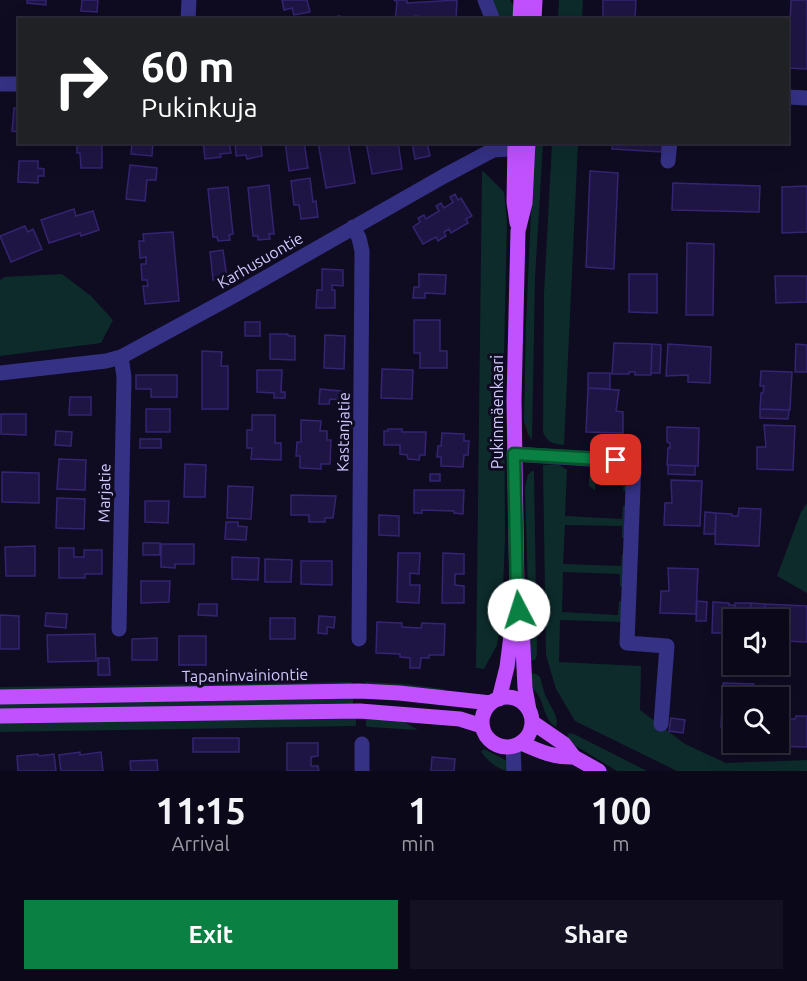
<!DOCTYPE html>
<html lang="en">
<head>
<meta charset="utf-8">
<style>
  body { margin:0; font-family:Ubuntu,sans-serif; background:#141122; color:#f1f3f6; height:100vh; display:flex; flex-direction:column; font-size:22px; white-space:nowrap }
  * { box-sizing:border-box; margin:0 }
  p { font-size:20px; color:#9a9aa2 }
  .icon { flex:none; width:33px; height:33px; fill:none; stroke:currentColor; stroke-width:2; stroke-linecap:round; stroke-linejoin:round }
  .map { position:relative; height:771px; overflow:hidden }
  .details { display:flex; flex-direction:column; background:#0b0819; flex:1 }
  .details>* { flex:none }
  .top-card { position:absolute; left:18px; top:18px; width:771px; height:126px; border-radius:0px; box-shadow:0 6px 24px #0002,0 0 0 2px #2b2938; background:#202124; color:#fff; overflow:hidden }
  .controls { position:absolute; left:723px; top:609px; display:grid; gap:12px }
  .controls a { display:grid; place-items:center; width:66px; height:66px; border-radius:0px; background:#0b0819; box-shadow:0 6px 24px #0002,0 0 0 2px #2b2938; font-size:30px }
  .pin { position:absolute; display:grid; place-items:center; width:51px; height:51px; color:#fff; margin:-26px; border-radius:12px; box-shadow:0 3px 9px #0006 }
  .me { position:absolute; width:66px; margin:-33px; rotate:355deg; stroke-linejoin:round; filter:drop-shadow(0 0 4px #0008) }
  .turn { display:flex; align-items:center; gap:21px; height:126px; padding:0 24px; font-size:27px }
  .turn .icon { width:78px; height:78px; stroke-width:2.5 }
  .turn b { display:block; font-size:42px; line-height:51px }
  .eta { display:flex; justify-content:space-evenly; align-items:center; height:102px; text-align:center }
  .eta b { font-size:36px; font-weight:600; line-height:42px }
  .action { display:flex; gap:12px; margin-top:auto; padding:12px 24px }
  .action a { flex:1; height:69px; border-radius:0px; background:#0b8043; color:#fff; font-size:24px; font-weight:600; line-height:69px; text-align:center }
  .action a+a { background:#141122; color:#f1f3f6 }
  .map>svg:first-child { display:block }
  .green { fill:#0d2b2b }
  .building { fill:#1f1544; stroke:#352472; stroke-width:1.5 }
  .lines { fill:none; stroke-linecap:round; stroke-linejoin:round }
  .minor { stroke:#353185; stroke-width:15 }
  .major { stroke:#c151ff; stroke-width:15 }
  .route-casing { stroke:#07532c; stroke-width:15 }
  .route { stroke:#0b8043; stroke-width:10 }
  .labels { text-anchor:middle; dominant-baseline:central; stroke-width:6; stroke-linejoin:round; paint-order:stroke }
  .street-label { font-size:16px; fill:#d1caff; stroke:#0f0b21 }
</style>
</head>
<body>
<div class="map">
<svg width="807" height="771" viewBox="0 0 807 771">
  <rect width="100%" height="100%" fill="#0f0b21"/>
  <path class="green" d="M492,0H510L514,7L515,19H501Z
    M559,0H583L582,19H558Z
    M534,143H543L535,279L532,440L528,434L524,421L526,325Z
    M552,143H578L564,445C553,444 548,443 543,432L544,294Z
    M482,170L504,192L507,221L504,356L505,538L502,614L497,645L484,669L476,668Z
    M62,274L91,296L113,320L101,343L0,356V280L4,277Z
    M558,464L567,470L565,516L622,519L623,506H625L624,538H622V526L565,525L563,564L621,566L622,554H623L622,586L620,587V574L563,572L562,612L618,615L619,601L622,602L623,622L560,620L559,662L641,666L640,710L685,744L726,763L807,760V771H677L575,721L556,689L546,655L543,465Z
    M598,467L627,470L626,491H623L624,478H596L595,490L589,486C589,478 588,469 598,467Z
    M532,471H534L537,654L535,660L530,661L525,487L528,475Z
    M807,503V593L777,576L801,512Z
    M530,673L536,674L540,677L545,695L555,714L557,721L556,727C542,719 545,698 533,689Z
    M351,682L353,686L0,692V687Z
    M365,682L404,684L444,689L445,691L365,686Z
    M353,697V706L0,713V703Z
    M356,718V725L354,726L0,732V722Z
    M366,719L401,720L418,730L369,727L366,726Z
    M569,733L574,734L647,771H617L566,740Z
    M484,749L505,760L507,763V771C496,768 488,761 481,752Z"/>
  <path class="building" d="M27,0H46V5L27,3Z
    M82,0H98L97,12L81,11Z
    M282,0H307L310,12L294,15L292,8L284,10Z
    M394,0H407V3L457,0L456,20H434V18L415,16V20H395L397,2Z
    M603,0H636L635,20H603Z
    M791,0H807V69L788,68Z
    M338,16L351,18L350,20H338Z
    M143,17L166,19V20H142Z
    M14,108H20V132L12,131Z
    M77,142H102V168H81L80,153H77Z
    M132,142H153L152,156L131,154Z
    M203,142H229L231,153L220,154L221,157L205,159Z
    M235,142H261L262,156L247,159L246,155L236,156Z
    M285,142H304L308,168L289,171Z
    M318,142H348L355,183L326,188Z
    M366,142H398L402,169L372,174Z
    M427,142L430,156L415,159L412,143Z
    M613,142H662V152L612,149Z
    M19,161H38V168L44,169V176H38V183L18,182Z
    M130,165L157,168L156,180H147L145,201L126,199Z
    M590,171L618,173L614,269L586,267Z
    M310,178L313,202L316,201L318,217L301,219L299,205H294L291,181Z
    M673,183L760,186L759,212L672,210Z
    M269,185L274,234H269L270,239L258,240V236H253L248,188Z
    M807,186V232L782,233V187Z
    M228,187L233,234L229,235L230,240L218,241L217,237H213L208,189Z
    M455,194L458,200L461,198L472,216L466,219L468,223L451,233L449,229L444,232L446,236L438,241L436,237L423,244L413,227L420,222L418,218L424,215L426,219L439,211L436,206L441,203L444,208L453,202L450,197Z
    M74,209L76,216L93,211L99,230L81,236L80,233L49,243L41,220Z
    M25,226L28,232L33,229L42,249L11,262L0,236Z
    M173,232L179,301L145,304L143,286H148L147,280H142L141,264H146V257L140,258L139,241H144L143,234Z
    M687,243L714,244L713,315H686Z
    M223,250L227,278L213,280L210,252Z
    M322,269L343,270V286L332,285V290H335V308H316L317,290H322Z
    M419,274L446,275L445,294L425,293V298H413L414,287H419Z
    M629,274H657V313L629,312Z
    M775,276H807V302L776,303Z
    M414,320H440V351H447V368H420V353H414Z
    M245,322H260V336H245Z
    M270,334H288V336H295V360L270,359Z
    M325,335L345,336L344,369L324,368Z
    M614,343L652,344L651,375H635V372H629V374H612Z
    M652,344L661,345L660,373H651Z
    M668,344L711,347L710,383L688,382V375L666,376Z
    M796,344L807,345V372H795Z
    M202,351L222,352L221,366H228V409H202Z
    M382,369L413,370L412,399L381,398Z
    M257,370H282L281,392H285V398H274V393L257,392Z
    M761,371L792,372L790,410L760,409L761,393H763L764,386H760Z
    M588,373H610V389L588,388Z
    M136,375H177V397H151V389H136Z
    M588,388L619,390L616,411L623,412V433L586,432Z
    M320,389L341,391L340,400L330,399L329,404H319Z
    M70,397H91V415H69Z
    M146,409H170V432H146Z
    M760,409L789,410L788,419L760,418Z
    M1,414H26V435L1,434Z
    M252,415H275V443H281V460L251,459L252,448H247V430H252Z
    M301,420L321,421L320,431H327V440H331L330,464H321V469L300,468V456H296L297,442H301Z
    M764,425L795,426L793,470L757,469V447H766Z
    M667,427L699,428L698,466L667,465L668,448H670V443L667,442Z
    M388,429H402V432H426L425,455H420L419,460L408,459L407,455L400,454V445H384V431H388Z
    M56,431L72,432L71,446L55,445Z
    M442,433L464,434V441H469L468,455H464L463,467L441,466V457H437L438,446H441Z
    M140,439H161V448H140Z
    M59,459L86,460L85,490L57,489Z
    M185,464L206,465L205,497H184Z
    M668,465L695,466V475L668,474Z
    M2,472L39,473V503L2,502Z
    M430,474H440V481H430Z
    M671,480L702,481L700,526L664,525L665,503H672Z
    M228,486L253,487L251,519L227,518Z
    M414,490H464L463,514L454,513V511L422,510V513H414Z
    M291,495L336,496L333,518H325V522H309V515H291Z
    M57,498L85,499L84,529L56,528Z
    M145,501H169L168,523L145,522Z
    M739,508L761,509L759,546L715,544L716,513L732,514V516H738Z
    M705,512L716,513L715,534H704Z
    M379,515L399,516V536L379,535Z
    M226,522H238V526L247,527L246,540L225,539Z
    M143,543H160V555H143Z
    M161,544H194V564H175V568L161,567Z
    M35,546V576H6L5,547Z
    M59,548H74V557H84V550H102V574H85V578H59Z
    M398,553H420L419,574L410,573V585H420L419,603L397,602Z
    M443,553L464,554V574H455V585L464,586V603H442Z
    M232,557L259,558L258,580L232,579Z
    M265,559L292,560L291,582H265Z
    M301,561H332V585L301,584Z
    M668,568L698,569L696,614L660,613L661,591H669Z
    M141,581H170L169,602L141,603Z
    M697,601L707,602L706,621H696Z
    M713,602L729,603V605H732L735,606V603H751L750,620H734V633H712Z
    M751,603L765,604L764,620H750Z
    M199,604H217V616L198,615Z
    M765,604L807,606V642L786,641L787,633L778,635V620H764Z
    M46,613L67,614L66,628L45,626Z
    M0,615L19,616V649H0Z
    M319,616L335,617L334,628L327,627V634L318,633Z
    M270,618H295V639H270Z
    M377,622L402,623V627L421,628L422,623L445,624L444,655H429V658H421L420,668H410V658L400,657V654L376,653Z
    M95,634L96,661L48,662L47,635Z
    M179,636H206V665H179Z
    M157,638V660H132V639Z
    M98,658H109L110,675H98Z
    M723,683L754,684L753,698H734V727H721Z
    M778,715L789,716V719H795L796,716H807V747L772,746V742H778Z
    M671,718L685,720L683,733L669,731Z
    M193,738H239V752H193Z
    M287,743H318V756L311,757V766H318L319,771H287Z
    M80,752V755L101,752L103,771H61L59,755Z
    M38,754L39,756L54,754L56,771H18L17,756Z
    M432,757L455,759L454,771H431Z
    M157,760L158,771H131L130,761Z"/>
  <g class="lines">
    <path class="minor" d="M485,0L493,20
      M188,20L189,0
      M0,84H20
      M788,97L807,98
      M668,161L670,142
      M353,227L359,238L362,251L359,639
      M0,373L106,361L121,357L237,294L444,176L493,150L528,148
      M514,454L634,462L627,643L667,646L661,724
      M119,629L124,377L121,357
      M362,744V771
      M513,746L514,771"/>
    <path class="major" d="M520,20L521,0
      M534,20L535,0
      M515,142L514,202L517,223
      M528,142L525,203L518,231L514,400L517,594L522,626L525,688L529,710
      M0,697L359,691L399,693L491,703
      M482 722a25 25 0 1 1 50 0a25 25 0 1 1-50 0Z
      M499,699L507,667L514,612
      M0,716L360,711L460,719L482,726
      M532,722L564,744L574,757L599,771
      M521,743C539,751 554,758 574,757"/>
  </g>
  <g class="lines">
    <g class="route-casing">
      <path id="route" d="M519,610L517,594L514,454L616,460"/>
    </g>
    <use href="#route" class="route"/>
  </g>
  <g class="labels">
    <g class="street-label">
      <text transform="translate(260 260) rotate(-30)">Karhusuontie</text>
      <text transform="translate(497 412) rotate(-90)">Pukinmäenkaari</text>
      <text transform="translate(343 432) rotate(-89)">Kastanjatie</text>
      <text transform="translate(104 493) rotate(-89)">Marjatie</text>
      <text transform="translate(245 675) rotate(-1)">Tapaninvainiontie</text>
    </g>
  </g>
</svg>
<div class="controls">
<a><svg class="icon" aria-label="sound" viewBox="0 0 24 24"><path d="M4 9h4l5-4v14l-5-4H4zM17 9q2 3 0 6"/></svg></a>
<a><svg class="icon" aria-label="search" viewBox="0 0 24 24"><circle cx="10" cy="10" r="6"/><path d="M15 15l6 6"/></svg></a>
</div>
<div class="pin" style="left:616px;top:460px;background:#d93025"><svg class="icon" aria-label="arrive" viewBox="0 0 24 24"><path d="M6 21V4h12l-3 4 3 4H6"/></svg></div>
<svg class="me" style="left:519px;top:610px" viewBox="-20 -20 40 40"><circle r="19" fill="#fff"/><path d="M0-13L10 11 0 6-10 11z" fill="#0b8043"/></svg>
<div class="top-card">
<div class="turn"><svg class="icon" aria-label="right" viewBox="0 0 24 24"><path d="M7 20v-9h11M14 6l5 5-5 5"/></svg><div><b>60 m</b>Pukinkuja</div></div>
</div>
</div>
<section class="details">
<div class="eta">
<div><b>11:15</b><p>Arrival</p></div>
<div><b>1</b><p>min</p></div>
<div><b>100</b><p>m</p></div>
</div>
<div class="action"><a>Exit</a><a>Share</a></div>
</section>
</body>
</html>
